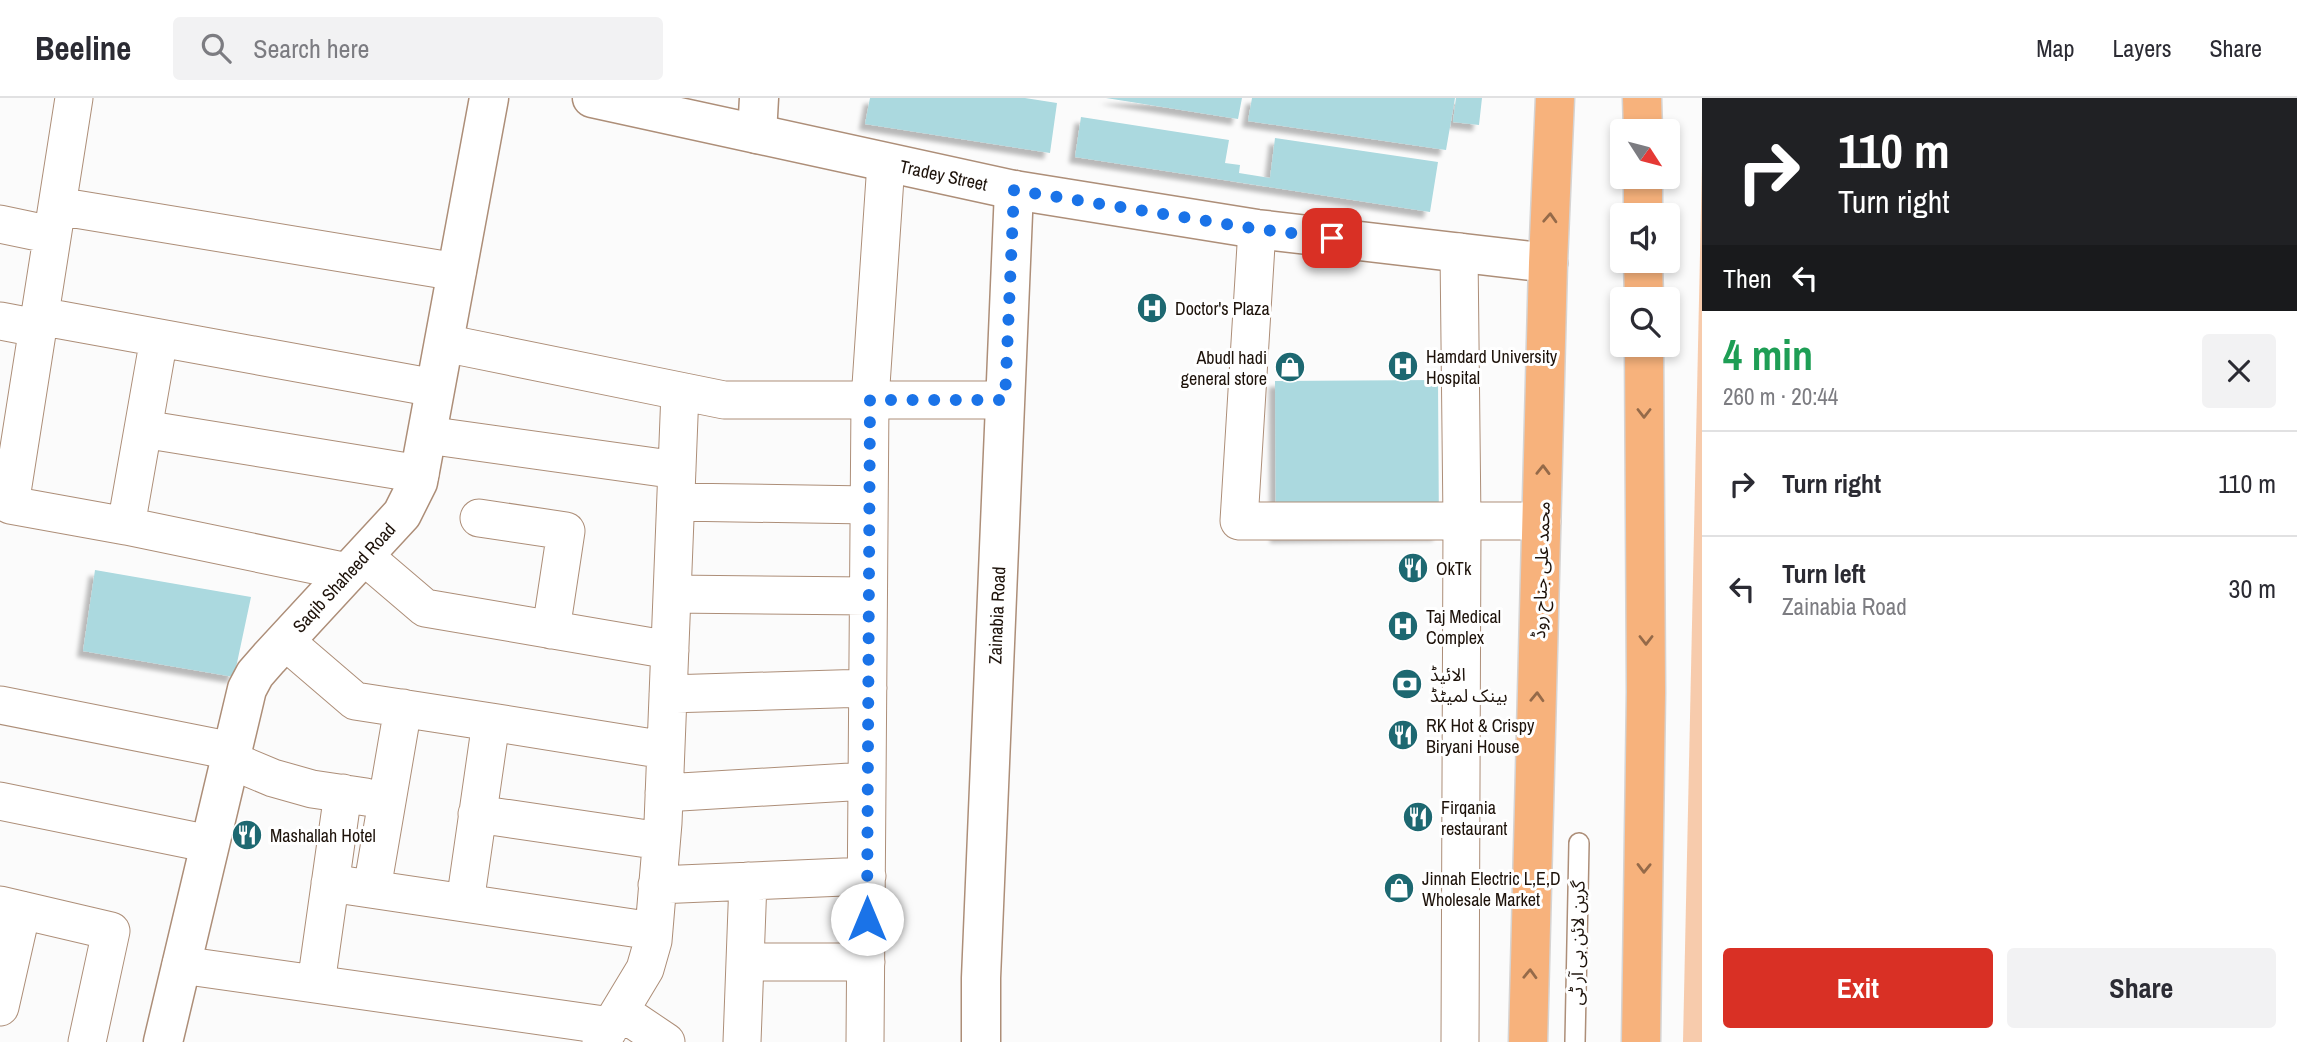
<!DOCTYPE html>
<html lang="en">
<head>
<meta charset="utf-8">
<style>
  body { margin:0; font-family:"Archivo Narrow","Noto Sans Arabic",sans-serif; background:#f2f2f3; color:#2b2b33; height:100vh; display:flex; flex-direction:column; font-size:26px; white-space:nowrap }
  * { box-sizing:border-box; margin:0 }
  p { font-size:23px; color:#7c7c81 }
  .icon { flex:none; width:38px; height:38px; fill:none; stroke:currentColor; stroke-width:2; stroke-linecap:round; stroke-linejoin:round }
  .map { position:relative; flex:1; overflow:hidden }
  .details { display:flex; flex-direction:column; background:#fff; width:595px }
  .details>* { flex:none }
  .guide { background:#202124; color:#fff; overflow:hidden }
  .needle { width:46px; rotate:126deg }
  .buttons { position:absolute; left:1610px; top:21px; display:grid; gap:14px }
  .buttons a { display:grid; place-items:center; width:70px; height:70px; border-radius:7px; background:#fff; box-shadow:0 4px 10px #0003; font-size:35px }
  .pin { position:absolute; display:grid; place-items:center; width:60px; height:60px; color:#fff; margin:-30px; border-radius:14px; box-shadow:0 4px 10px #0006 }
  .me { position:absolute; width:77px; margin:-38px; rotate:0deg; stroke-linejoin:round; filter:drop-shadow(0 0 5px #0008) }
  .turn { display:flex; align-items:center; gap:24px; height:147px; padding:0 21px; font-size:32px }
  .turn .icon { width:91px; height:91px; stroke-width:2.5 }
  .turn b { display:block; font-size:49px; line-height:60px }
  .then { display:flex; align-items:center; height:66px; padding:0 21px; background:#0003; gap:14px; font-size:26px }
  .round { display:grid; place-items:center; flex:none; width:74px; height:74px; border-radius:7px; background:#f2f2f3 }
  .overview { display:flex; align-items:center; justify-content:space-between; height:119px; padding:0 21px }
  h1 { font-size:42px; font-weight:700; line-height:52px; color:#1e9e55 }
  .primary-button { display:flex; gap:14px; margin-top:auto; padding:14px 21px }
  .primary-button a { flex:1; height:80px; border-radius:7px; background:#d93025; color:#fff; font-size:28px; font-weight:700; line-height:80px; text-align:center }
  .primary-button a+a { background:#f2f2f3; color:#2b2b33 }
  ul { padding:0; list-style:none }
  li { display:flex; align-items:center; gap:21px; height:105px; padding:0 21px; border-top:2px solid #e1e1e2 }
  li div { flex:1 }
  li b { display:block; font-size:26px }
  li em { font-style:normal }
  header { display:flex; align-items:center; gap:42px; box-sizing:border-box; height:98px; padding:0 35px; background:#fff; border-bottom:2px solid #e1e1e2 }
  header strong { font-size:33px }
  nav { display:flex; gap:38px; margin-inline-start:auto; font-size:24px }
  .search { width:490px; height:63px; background:#f2f2f3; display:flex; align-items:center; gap:18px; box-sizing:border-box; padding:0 24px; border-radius:7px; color:#7c7c81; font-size:26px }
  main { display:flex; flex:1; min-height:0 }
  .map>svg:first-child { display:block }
  .green { fill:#f7cbac }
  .building { fill:#abd9df; filter:url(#shadow) }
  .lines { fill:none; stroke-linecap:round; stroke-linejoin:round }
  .service-casing { stroke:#ad8e78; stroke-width:22 }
  .minor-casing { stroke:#ad8e78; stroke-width:39 }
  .tertiary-casing { stroke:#ad8e78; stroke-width:41 }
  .trunk-casing { stroke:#d6d4d3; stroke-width:41 }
  .service { stroke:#fff; stroke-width:19 }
  .minor { stroke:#fff; stroke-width:37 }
  .tertiary { stroke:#fff; stroke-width:38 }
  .trunk { stroke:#f7b27c; stroke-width:38 }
  .oneway { stroke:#956a49 }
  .route { stroke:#1a73e8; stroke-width:12; stroke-dasharray:0 21.6 }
  .labels { text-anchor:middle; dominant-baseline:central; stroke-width:6; stroke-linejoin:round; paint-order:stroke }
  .street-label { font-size:18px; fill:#1d120a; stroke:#fff }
  .poi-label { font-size:18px; fill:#1d120a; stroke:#fff; text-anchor:start }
</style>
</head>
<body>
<header>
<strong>Beeline</strong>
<div class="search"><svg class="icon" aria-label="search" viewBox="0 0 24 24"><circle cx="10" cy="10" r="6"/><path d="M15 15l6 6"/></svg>Search here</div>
<nav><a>Map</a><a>Layers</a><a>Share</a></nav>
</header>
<main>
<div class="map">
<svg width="1702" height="944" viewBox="0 0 1702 944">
  <defs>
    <filter id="shadow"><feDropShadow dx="-6" dy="6" stdDeviation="2" flood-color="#0004"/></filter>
  </defs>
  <rect width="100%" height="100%" fill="#fbfbfb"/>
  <path class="green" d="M1702,63V944H1683Z"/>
  <path class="building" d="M870,0H1025L1057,5L1050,55L865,26Z
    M1106,0H1242L1238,21Z
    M1252,0H1455L1446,52L1248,23Z
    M1456,0H1482L1479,27L1453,24Z
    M1081,19L1229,42L1225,65L1240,67L1239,75L1270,80L1275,40L1438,64L1430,114L1075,59Z
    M1438,282L1439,437L1276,439L1275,283Z
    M95,472L251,499L234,579L83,553Z"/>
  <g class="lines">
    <g class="service-casing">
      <path id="service" d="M1575,944L1579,745"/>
    </g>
    <g class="minor-casing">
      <path id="minor" d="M74,0L10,407L126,428L348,474
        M57,108L457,174
        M0,126L52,137
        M1257,131L1239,423H1542
        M1459,154L1462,424L1460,944
        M39,218L435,290
        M0,223L37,230
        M444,245L724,302H1005
        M143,331L420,376
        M427,337L677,372
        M676,404L868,407
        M479,420L566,433L551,532
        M126,428L159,240
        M364,458L425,510L670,552
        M672,496L868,498
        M285,543L355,603L491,624
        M668,596L868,590
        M0,607L232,653
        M230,662L273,680L312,691L366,699
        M664,695L867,683
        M0,703L210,746
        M477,716L661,743
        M330,785L653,833
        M657,787L867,778
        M372,791L403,610
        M465,805L491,624L665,652
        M0,807L111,833L87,944
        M745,864H866
        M181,867L611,928
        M316,886L343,695
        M0,909L22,812
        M620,913L666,944
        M601,944L645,871L653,843L663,725L680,294
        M742,944L748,783
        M865,944L870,302L886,65"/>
    </g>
    <g class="tertiary-casing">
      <g id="tertiary">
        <path id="s1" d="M592,0L1014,92L1257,131L1548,165"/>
        <path d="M757,36L759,0"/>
        <path id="s2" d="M163,944L247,591L255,576L269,560L402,416L418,384L489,0"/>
        <path id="s3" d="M981,944V880L1014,92"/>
      </g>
    </g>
    <g class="trunk-casing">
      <path id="trunk" d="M1642,0L1643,33
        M1643,79V117
        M1643,163L1644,201
        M1528,944L1548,165L1555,0
        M1641,944L1646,594L1644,247"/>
    </g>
    <use href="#service" class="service"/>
    <use href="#minor" class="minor"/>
    <use href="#tertiary" class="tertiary"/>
    <use href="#trunk" class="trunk"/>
  </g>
  <defs><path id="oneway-chevron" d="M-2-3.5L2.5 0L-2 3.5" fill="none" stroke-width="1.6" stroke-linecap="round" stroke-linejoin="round" transform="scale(1.75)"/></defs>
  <g class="oneway">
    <use href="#oneway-chevron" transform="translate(1550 120) rotate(-87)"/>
    <use href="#oneway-chevron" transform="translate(1644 315) rotate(90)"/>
    <use href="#oneway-chevron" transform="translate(1543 372) rotate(-89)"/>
    <use href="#oneway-chevron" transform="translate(1646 542) rotate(90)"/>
    <use href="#oneway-chevron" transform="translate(1537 599) rotate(-88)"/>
    <use href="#oneway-chevron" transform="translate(1644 770) rotate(91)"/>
    <use href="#oneway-chevron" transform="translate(1530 876) rotate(-88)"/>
  </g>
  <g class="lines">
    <path class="route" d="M867,821L870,302H1005L1014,92L1257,131L1332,140"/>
  </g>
  <defs>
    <g id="hospital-disc" transform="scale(1.575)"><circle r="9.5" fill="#1d6871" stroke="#fff"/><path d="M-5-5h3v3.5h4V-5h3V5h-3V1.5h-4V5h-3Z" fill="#fff"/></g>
    <g id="shop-disc" transform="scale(1.575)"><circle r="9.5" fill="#1d6871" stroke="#fff"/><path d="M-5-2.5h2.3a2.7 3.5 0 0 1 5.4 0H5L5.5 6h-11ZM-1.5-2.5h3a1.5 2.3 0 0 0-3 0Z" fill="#fff"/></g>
    <g id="restaurant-disc" transform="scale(1.575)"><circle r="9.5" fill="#1d6871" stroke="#fff"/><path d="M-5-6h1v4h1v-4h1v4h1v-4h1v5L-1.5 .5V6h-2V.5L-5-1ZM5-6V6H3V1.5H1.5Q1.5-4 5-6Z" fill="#fff"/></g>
    <g id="bank-disc" transform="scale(1.575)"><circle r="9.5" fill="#1d6871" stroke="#fff"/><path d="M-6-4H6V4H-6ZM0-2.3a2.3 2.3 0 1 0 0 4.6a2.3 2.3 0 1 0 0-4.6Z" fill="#fff"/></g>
  </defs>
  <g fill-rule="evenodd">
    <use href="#hospital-disc" x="1152" y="210"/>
    <use href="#hospital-disc" x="1403" y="268"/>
    <use href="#shop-disc" x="1290" y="269"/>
    <use href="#restaurant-disc" x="1413" y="470"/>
    <use href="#hospital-disc" x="1403" y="528"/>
    <use href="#bank-disc" x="1407" y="586"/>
    <use href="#restaurant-disc" x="1403" y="637"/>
    <use href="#restaurant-disc" x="1418" y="719"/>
    <use href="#restaurant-disc" x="247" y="737"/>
    <use href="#shop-disc" x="1399" y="790"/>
  </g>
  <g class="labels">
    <g class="street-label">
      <text stroke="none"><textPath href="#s1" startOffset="360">Tradey Street</textPath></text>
      <text transform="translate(1541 472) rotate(-88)">محمد علی جناح روڈ</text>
      <text stroke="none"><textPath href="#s2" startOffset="511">Saqib Shaheed Road</textPath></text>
      <text stroke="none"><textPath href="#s3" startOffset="427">Zainabia Road</textPath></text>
      <text transform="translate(1577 845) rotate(-89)">گرین لائن بی آر ٹی</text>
    </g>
    <g class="poi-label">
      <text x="1175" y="210">Doctor's Plaza</text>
      <text x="1426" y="258">Hamdard University<tspan x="1426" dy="21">Hospital</tspan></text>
      <text x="1267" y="259" text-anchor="end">Abudl hadi<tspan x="1267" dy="21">general store</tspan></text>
      <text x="1436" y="470">OkTk</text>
      <text x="1426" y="518">Taj Medical<tspan x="1426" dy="21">Complex</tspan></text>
      <text x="1430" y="576">الائیڈ<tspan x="1430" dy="21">بینک لمیٹڈ</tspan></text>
      <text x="1426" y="627">RK Hot &amp; Crispy<tspan x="1426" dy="21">Biryani House</tspan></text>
      <text x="1441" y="709">Firqania<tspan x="1441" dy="21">restaurant</tspan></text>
      <text x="270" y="737">Mashallah Hotel</text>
      <text x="1422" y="780">Jinnah Electric L,E,D<tspan x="1422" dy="21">Wholesale Market</tspan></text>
    </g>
  </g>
</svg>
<div class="buttons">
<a><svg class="needle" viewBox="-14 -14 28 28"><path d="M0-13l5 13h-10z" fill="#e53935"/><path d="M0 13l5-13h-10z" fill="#7c7c81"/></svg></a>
<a><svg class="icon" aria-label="sound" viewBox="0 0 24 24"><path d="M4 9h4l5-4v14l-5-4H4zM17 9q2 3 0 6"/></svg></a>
<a><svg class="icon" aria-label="search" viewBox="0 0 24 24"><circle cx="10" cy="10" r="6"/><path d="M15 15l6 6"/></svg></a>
</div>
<div class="pin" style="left:1332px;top:140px;background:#d93025"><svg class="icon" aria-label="arrive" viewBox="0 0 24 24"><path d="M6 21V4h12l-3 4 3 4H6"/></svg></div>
<svg class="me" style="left:867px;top:821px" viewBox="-20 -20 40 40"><circle r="19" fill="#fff"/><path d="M0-13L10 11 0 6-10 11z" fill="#1a73e8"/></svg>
</div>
<section class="details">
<div class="guide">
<div class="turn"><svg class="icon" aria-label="right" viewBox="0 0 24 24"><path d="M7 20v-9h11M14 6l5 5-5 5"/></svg><div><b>110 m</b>Turn right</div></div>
<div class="then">Then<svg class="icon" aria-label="left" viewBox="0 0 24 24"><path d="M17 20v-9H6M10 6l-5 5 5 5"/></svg></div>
</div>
<div class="overview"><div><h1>4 min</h1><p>260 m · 20:44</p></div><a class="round"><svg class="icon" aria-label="close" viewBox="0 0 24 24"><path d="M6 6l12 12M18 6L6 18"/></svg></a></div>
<ul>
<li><svg class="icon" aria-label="right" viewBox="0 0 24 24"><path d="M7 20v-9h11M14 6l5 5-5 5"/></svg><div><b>Turn right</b></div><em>110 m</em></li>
<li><svg class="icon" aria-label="left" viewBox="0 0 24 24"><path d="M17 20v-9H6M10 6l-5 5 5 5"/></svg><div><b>Turn left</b><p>Zainabia Road</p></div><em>30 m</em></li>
</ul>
<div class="primary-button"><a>Exit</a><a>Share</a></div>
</section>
</main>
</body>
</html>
